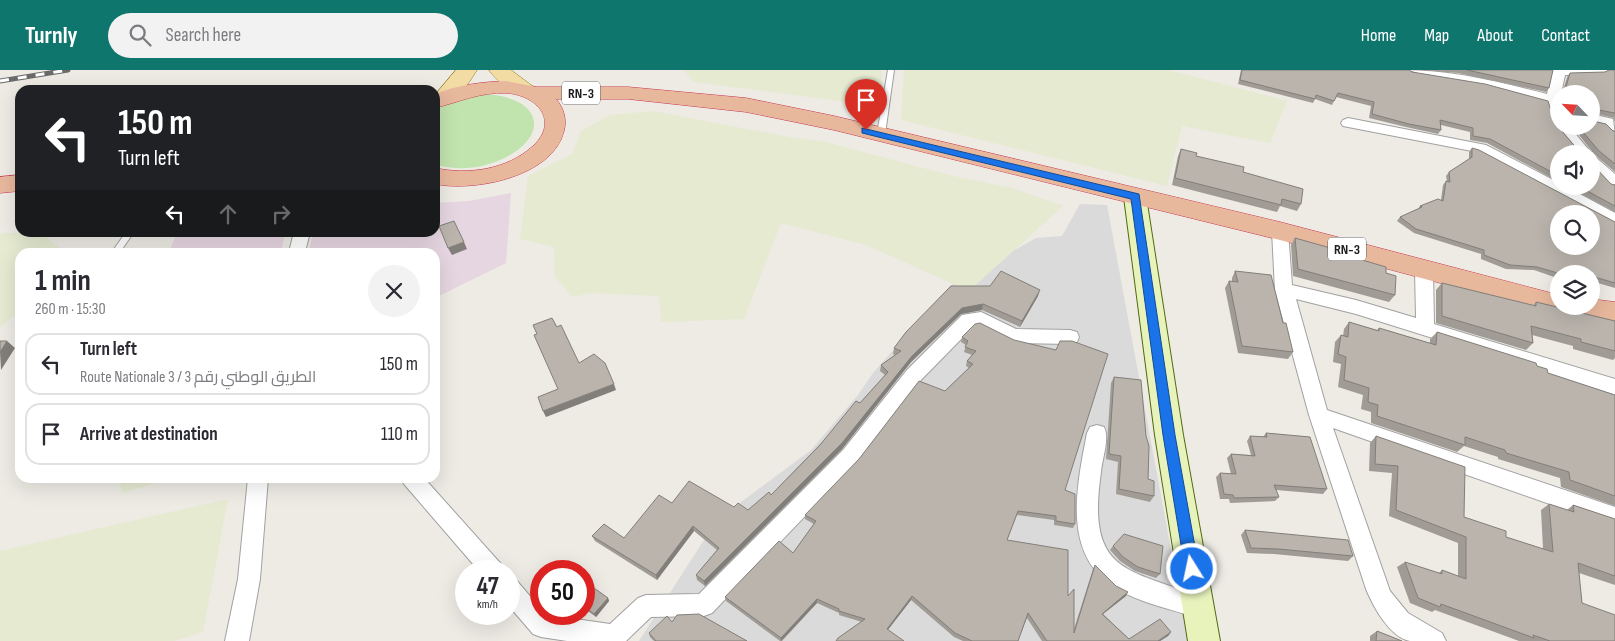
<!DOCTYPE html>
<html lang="en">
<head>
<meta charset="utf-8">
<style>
  body { margin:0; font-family:"Sofia Sans Condensed",Cairo,sans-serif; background:#f2f2f3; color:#2b2b33; height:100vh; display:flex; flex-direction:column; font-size:19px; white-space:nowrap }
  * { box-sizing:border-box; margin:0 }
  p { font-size:16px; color:#7c7c81 }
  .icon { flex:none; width:28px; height:28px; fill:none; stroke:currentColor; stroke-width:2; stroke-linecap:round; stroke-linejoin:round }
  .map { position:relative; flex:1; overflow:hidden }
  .panel { position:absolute; left:15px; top:178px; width:425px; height:235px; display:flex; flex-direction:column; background:#fff; border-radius:15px; box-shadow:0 5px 20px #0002 }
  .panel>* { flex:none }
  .guide { position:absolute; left:15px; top:15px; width:425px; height:152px; border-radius:15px; box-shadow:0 5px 20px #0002; background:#202124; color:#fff; overflow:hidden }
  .needle { width:32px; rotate:295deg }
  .buttons { position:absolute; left:1550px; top:15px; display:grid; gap:10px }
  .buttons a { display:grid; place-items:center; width:50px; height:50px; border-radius:50%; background:#fff; box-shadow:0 5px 20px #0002; font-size:25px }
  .speed { position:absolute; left:455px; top:490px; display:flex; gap:10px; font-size:25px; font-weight:700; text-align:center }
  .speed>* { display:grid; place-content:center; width:65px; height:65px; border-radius:50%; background:#fff; box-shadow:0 5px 20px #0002; line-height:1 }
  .speed small { font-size:12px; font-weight:400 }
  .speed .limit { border:8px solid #d22; background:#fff; color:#111 }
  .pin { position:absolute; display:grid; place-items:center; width:42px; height:42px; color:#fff; margin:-51px -21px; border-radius:50% 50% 50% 0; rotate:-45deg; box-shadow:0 0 5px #0007 }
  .pin .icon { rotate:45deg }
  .me { position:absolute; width:55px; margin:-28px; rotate:350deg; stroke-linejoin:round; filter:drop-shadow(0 0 4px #0008) }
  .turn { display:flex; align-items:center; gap:18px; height:105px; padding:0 20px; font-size:22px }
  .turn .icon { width:65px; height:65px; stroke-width:2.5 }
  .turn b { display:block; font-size:35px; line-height:42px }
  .lanes { display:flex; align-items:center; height:48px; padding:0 20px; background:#0003; justify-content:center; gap:25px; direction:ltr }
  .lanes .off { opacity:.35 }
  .round { display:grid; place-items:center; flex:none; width:52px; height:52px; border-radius:26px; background:#f2f2f3 }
  .head { display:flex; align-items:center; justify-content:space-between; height:85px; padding:0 20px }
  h1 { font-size:30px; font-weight:700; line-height:38px }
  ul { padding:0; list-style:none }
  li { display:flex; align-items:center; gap:15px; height:62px; margin:0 10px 8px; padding:0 10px; border:2px solid #e1e1e2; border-radius:15px }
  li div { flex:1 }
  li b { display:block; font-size:19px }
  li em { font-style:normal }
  header { display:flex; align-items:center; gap:30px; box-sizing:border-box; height:70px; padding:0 25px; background:#0f766e; color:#fff }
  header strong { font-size:24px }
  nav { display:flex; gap:28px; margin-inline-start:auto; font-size:18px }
  .search { width:350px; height:45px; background:#f2f2f3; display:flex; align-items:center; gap:12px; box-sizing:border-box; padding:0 18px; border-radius:28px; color:#7c7c81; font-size:19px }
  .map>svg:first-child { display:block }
  .residential { fill:#dbdada }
  .industrial { fill:#e6d6e1 }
  .farmland { fill:#e5ead1 }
  .grass { fill:#c1e3ae }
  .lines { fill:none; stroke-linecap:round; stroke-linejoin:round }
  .service-casing { stroke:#a1a1a1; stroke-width:2 }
  .minor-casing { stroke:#a1a1a1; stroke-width:2 }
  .secondary-casing { stroke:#52690f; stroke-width:2 }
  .primary-casing { stroke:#87710f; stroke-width:1 }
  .trunk-casing { stroke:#c73552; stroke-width:1 }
  .service { fill:#fff; fill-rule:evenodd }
  .minor { fill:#fff; fill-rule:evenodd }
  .secondary { fill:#e8f3bc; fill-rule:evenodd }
  .primary { fill:#f2dca4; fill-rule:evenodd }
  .trunk { fill:#e8b89d; fill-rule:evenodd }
  .rail-casing { stroke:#6b6b6b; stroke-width:5 }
  .rail { stroke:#fff; stroke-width:3; stroke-dasharray:9; stroke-linecap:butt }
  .wall { fill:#a09b95 }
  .shaded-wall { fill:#827e79 }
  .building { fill:#bab4ad; stroke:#827e79; fill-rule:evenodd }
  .route { fill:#1a73e8; stroke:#114b97 }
  .labels { text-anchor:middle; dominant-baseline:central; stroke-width:4; stroke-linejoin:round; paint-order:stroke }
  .shield { fill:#fff; stroke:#616161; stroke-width:1 }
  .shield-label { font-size:14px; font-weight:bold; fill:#1d1d1d }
</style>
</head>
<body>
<header>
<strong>Turnly</strong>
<div class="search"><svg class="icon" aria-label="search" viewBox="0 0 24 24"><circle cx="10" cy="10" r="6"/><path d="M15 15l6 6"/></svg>Search here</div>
<nav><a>Home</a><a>Map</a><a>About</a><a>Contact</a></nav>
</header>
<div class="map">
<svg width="1615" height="571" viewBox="0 0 1615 571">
  <rect width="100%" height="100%" fill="#edebe4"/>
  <path class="residential" d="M1080,134L1107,135L1188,571H639L704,470L737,435L811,380L858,325L873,303L950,216L1036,168L1062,166Z"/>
  <path class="industrial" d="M511,123L506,193L435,228V182H309L313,163L435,162V133L469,131Z
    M177,163V162L285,163L281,182H169Z"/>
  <path class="farmland" d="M684,0H881L882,26L879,36L840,31L694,12Z
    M904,0H1169L1287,31L1270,73L1182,56L1167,116L901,50Z
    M653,41L784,66L826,72L953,106L1012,118L1063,136L969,221L866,175L781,153L744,249L661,252L659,226L591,223L573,227L555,207L554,177L520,169L528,106L572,84L581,61L610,45Z
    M20,162L41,163L58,177L55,182H20V242L0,257V164Z
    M118,408H171L123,423Z
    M228,429L203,562L174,571H0V481Z"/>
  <path class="grass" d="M487,24C552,30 546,75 492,93C473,100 454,99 435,95V39L449,31Z"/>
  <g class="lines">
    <g class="service-casing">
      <path id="service" d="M888,0H894L885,64L881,66L877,64Z
        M126,162H134L120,182H112Z"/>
    </g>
    <g class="minor-casing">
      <path id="minor" d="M1403,0C1453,0 1499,12 1547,24L1552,0H1609L1602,4L1565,5L1561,24H1559V56H1569L1593,85L1615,104V118L1609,117L1591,98V84H1577L1553,56L1546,33L1483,16L1410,4Z
        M1591,44L1613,49L1615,65L1610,63L1603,56L1591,54Z
        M1348,48L1486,75L1559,113V116H1565L1615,143V156L1477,82L1343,56L1341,53L1343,50Z
        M1280,155L1286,157L1288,161L1292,215L1356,230L1416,248L1415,200L1418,196L1424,194L1430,196L1433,200L1434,254L1615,309V325L1356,244L1296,229L1327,340L1615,437V457L1333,358L1390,521L1408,543L1442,563L1446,571C1434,571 1422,571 1410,571C1390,568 1373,536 1366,519L1309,345L1275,220L1272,161L1274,157Z
        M294,162H310L305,182H289Z
        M981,242L1016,259L1070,260L1077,262L1079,267L1077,272L1070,274L1013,273L979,256L973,257L921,310L857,392L712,543L704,546L651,547L626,571H567L541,567L533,564L509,536V508L517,511L541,539V544L610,554L638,528L646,525L699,524L843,380L907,300L962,245Z
        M1097,355L1104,357C1110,369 1102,389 1101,402C1086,506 1128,498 1206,529L1209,537L1206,545L1198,548C1171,539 1140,533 1115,518C1061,484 1077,415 1087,363L1090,357Z
        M248,408H268L260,509L249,571H225L238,509Z
        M401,408H424L501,494L504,501H479L404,414Z"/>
    </g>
    <g class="secondary-casing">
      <path id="secondary" d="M1135,119L1143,122L1146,127L1183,365L1220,571H1188L1155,365L1124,127L1127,122Z"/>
    </g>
    <g class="primary-casing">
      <path id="primary" d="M456,0H477C468,14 455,36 437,32L435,25Z
        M489,0H511L539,21L535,25C519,30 498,13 489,0Z"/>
    </g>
    <g class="trunk-casing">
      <path id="trunk" d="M506,11L537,17H628L746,28L834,46L1280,152L1559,225V236H1591V229L1615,232V252L1564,243L1559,245L1280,170L834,60L746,42L628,29H556C564,38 567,50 564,61C553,107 474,122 435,114V98C468,105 507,100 533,76C560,51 537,25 506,23C480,22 459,32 435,38V24C457,15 482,12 506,11Z
        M20,105V121L0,123V107Z"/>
    </g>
    <use href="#service" class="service"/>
    <use href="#minor" class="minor"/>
    <use href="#secondary" class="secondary"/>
    <use href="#primary" class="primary"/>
    <use href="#trunk" class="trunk"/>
    <g class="rail-casing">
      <path id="rail" d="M0,11L68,0"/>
    </g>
    <use href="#rail" class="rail"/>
  </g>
  <path class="wall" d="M1241,0H1409L1555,53L1579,81L1611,114L1615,115V142L1567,116H1591L1559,84V112L1487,73L1470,70V62L1441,55V60L1438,64L1406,57L1369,48L1371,36L1336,27L1332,35L1315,29L1313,33L1238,14Z
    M1420,0H1553L1549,18L1546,22L1458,3Z
    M1615,0V53L1614,48L1593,43V51L1615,61V102L1594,84L1572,56H1591V24H1562L1567,7L1570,3L1605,2Z
    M1472,78L1615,152V218L1591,211V204H1559V208H1557L1534,200L1506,199L1481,189V184L1414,163L1397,151L1400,147L1418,139L1420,136L1441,130L1443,115L1446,111H1447L1446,106L1449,102L1469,89V82Z
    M1181,79L1196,86L1243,102L1301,134L1297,141L1280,136L1277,142L1172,115L1178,86Z
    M1295,168L1345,185L1386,203L1395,225L1389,232L1293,206L1291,175Z
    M1235,201L1283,253L1293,282L1288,289L1238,283L1225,218L1229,211L1232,212V208Z
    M1442,213L1533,236L1536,232L1615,251V288L1613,290L1573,279V276L1532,265L1533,273L1526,280L1436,253V220Z
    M951,216L1038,226L1020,257L982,240L961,244L911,292L842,379L705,516L697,510L696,505L717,480L694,461L657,510L595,471L592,466L624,468L672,433L734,437L748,440L771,425L860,333L885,305L880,301L881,295L895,285L893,284L894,278Z
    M1349,252L1377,260L1379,258L1430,273V269L1437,262L1537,296L1548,303L1615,325V436L1561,417L1560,408L1498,389V387L1464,376L1457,382L1371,353V342L1361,339L1363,325L1338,317L1341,294L1333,292L1335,272L1341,265L1343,266L1344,259Z
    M975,254L1065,420L1075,454L1073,458L1054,455V450L1017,445L1007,470L1068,526L1074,559L1093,499L1095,495L1126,526L1103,544L1129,569L1171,562L1168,566L1160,571H1042L1027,548L1018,571H963L954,567L911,530L888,560L839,545V543L817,533L782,571H780L726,531L725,527L793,483L814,454L805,449V445L945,321L969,298L966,296L967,291L972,285L964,282L966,275L961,272L962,267Z
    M1114,307L1154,426L1150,432L1116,424L1118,392L1106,389L1111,313Z
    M1266,363L1327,419L1323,424L1276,420L1279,427L1275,431L1230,433L1229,429H1220L1216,407L1220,403L1231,404L1227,388L1231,384L1251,385L1247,371L1250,366L1263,367Z
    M1376,366L1464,447L1506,467L1543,479L1541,440L1549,434L1567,440L1573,435L1615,449V515L1579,503L1582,533L1615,571H1519L1435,540L1432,542L1410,533L1397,497L1405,492L1439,503L1442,500L1458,506V473L1389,446L1392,403L1369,401L1370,373Z
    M1245,460L1353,486L1348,491L1274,484L1247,483L1241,465Z
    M1113,476L1160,504L1156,508L1135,501L1120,491L1110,480Z
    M584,517L608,528L609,531L596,547L584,538Z
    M672,552L747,571H654L650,567L649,563Z
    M1377,561L1402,571H1370V566Z"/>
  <path class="shaded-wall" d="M464,172L467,179L452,185L448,178Z
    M1040,220L1038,226L1020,257L1022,251Z
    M983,234L982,240L961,244L911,292L842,379L705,516L704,511L912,286L962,238Z
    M7,271L15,278L1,300L0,282Z
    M614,314L616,320L546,347L543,341Z
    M693,456L694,461L657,510L656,505Z
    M1128,522L1126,526L1099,547L1102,544Z
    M912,526L911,530L886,562L887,559Z
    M608,528L609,531L596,547L594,544Z
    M817,529V533L781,571V568Z
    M1171,562L1168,566L1160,571H1158Z"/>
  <path class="building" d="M1242,0H1409L1412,2L1485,14L1548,31L1555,53L1579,81L1593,82V95L1611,114L1615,115V136L1578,116H1591V84H1559V106L1490,69L1473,66V58L1440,50L1441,60L1409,54L1372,44L1374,32L1338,23L1334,31L1316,25L1315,29L1240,10Z
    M1467,0H1553L1549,18Z
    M1609,0H1615V43L1593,39V51L1606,54L1613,61H1615V94L1598,80L1578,56H1591V24H1564L1570,3L1605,2Z
    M1472,78L1479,80L1615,152V213L1591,206V204L1579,203L1561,204L1537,197L1510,195L1484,185V180L1416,159L1400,147L1422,137L1420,136L1438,129L1443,131L1446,111L1450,112L1449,102L1472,87ZM1559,144H1591V176H1559Z
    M1181,79L1197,83L1196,86L1244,97L1243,102L1303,119L1301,134L1282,129L1281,135L1175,108Z
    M454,151L464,172L448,178L439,156Z
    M1295,168L1345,182V185L1386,197V203L1396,206L1395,225L1298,199Z
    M1001,201L1040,220L1022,251L983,234L962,238L912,286L842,373L704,511L696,505L719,478L693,456L656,505L592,466L604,454L624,468L659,425L672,433L689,411L734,437L738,433L748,440L769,422L771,425L820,375L856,331L860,333L888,302L881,295L901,281L894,278L906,262L951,216H990Z
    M1235,201L1271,205L1283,253H1286L1293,282L1242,276L1229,211L1238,212Z
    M1442,213L1536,236V232L1615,251V281L1581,272V269L1531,256L1533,273L1442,246Z
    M552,248L557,257L561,255L579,293L594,284L605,293L614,314L543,341L538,327L558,319L534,265L537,264L533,255Z
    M1349,252L1379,261V258L1436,275L1437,262L1536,293L1537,296L1547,299L1548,303L1615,325V426L1570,410L1569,402L1506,383L1505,380L1465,367V375L1377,346L1378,335L1368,332L1369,318L1344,310L1346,287L1338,284L1341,265L1348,267Z
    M980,253L1014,270L1056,280L1060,271H1072L1108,284L1065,420L1075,424V454L1056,451V446L1018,441L1007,470L1068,480V526L1074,519V563L1095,495L1116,516L1128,522L1102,544L1129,569L1160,549L1171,562L1158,571H1047L1028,543L1018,571H972L955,563L912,526L887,559L904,571H836L838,568L865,549L839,541V539L817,529L781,568L725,527L779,471L793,483L816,451L805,445L859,389L919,311L945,321L973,294L967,291L976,281L965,277L968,271L962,267L975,254Z
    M0,271H7L0,282Z
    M1114,307L1141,310L1146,366L1149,376L1148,409L1154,411V426L1119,419L1121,386L1109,384Z
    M1266,363L1310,367L1327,419L1274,415L1279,427L1234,428L1233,425L1224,424L1220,403L1236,404L1231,384L1255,386L1250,366L1267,367Z
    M1376,366L1465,397L1464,447L1506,461V467L1553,482L1549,434L1574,442L1573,435L1615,449V506L1578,493L1582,533L1615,545V571H1550L1533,565L1534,568L1441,534L1440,537L1418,528L1405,492L1442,504V500L1466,509V467L1396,440L1398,396L1375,394Z
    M1245,460L1348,470L1353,486L1278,479L1251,478Z
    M1124,464L1163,476L1160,504L1138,497L1123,487L1113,476Z
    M587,513L608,528L594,544L584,537V517Z
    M699,544L747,571H656L649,563L667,546L672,552L677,545Z
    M1377,561L1402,571H1376Z"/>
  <path class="route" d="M862,58L1139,124L1175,365L1199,499L1197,503L1192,505L1187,503L1185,499L1163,365L1131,129L862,63Z"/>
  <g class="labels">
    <g class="shield">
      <rect x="562" y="11.5" width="38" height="23" rx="4"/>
      <rect x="1328" y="167.5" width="38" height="23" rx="4"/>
    </g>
    <g class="shield-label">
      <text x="581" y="23">RN-3</text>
      <text x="1347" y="179">RN-3</text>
    </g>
  </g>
</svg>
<div class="buttons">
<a><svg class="needle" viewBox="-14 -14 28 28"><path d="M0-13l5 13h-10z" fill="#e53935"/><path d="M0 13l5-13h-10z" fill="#7c7c81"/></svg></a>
<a><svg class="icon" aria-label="sound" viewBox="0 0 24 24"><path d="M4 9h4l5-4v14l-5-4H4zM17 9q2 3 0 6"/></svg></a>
<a><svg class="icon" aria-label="search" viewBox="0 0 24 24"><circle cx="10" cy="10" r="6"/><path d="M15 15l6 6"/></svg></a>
<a><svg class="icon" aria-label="layers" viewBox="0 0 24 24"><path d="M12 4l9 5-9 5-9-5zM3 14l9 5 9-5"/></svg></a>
</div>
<div class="speed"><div>47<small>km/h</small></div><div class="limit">50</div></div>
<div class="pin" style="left:866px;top:60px;background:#d93025"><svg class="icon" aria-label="arrive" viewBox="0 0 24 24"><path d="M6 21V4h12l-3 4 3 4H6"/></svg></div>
<svg class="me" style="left:1192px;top:499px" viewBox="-20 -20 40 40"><circle r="17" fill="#1a73e8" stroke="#fff" stroke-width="3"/><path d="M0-11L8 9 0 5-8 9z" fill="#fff"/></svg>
<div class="guide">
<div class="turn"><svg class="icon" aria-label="left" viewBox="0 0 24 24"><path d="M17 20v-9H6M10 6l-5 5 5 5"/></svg><div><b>150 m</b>Turn left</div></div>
<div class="lanes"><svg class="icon" aria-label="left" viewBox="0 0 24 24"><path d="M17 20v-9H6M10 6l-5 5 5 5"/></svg><svg class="icon off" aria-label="ahead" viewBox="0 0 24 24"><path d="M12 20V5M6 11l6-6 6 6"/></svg><svg class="icon off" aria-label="right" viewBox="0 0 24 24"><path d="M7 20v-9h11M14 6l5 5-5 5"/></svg></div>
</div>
<section class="panel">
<div class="head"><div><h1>1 min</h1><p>260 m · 15:30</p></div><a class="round"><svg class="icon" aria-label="close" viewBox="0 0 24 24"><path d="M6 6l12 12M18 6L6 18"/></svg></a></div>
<ul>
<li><svg class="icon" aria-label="left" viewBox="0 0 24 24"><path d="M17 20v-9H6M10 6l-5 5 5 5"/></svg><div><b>Turn left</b><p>Route Nationale 3 / الطريق الوطني رقم 3</p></div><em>150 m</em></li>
<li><svg class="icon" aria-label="arrive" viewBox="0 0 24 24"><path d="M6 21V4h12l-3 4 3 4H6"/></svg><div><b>Arrive at destination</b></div><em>110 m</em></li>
</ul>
</section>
</div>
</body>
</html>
